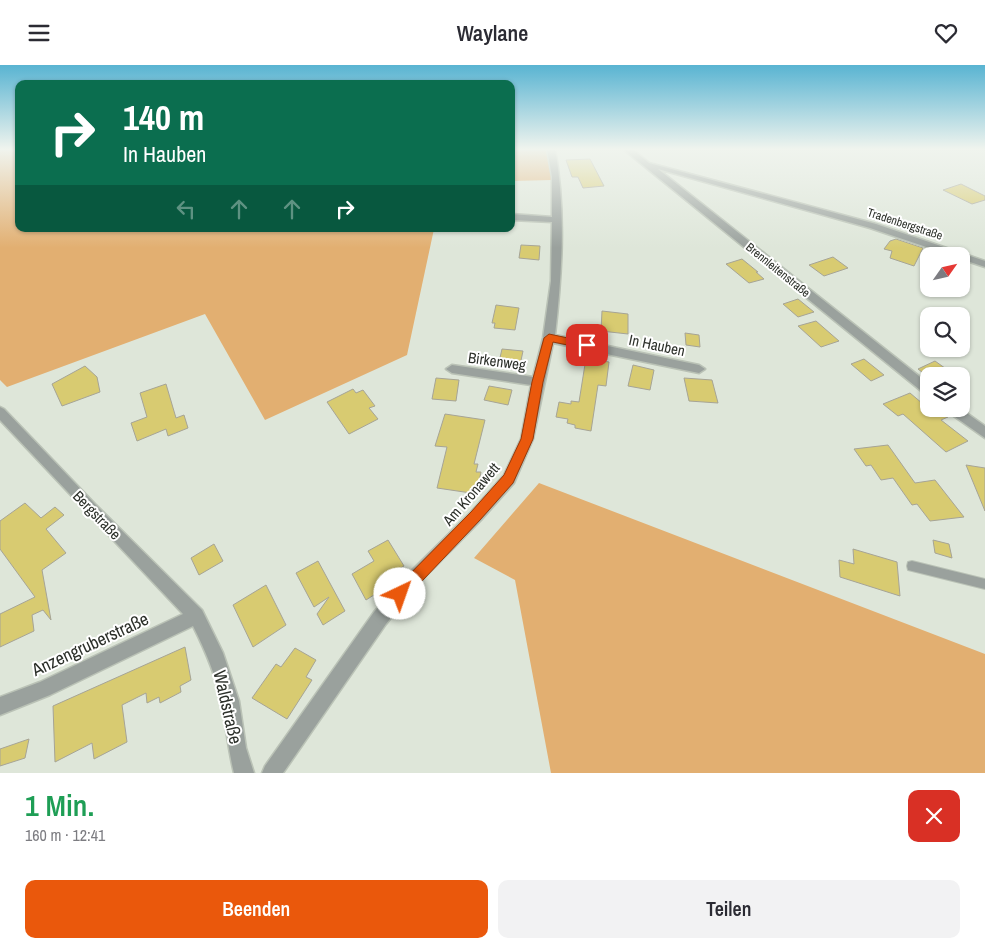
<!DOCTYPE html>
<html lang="de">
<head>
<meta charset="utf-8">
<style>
  body { margin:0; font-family:"Archivo Narrow",sans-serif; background:#f2f2f3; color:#2b2b33; height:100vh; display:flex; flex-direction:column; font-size:19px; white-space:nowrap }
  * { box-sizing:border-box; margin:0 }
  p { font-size:16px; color:#7c7c81 }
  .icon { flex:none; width:28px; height:28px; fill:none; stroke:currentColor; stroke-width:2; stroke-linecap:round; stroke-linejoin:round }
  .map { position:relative; height:708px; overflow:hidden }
  .drawer { display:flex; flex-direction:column; background:#fff; flex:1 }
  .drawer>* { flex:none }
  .hud { position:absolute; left:15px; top:15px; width:500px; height:152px; border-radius:10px; box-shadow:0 1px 4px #0004; background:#0b6e4f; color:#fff; overflow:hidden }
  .needle { width:32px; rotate:56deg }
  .fabs { position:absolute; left:920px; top:182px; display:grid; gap:10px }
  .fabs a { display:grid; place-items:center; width:50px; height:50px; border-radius:10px; background:#fff; box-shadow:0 1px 4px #0004; font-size:25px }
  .pin { position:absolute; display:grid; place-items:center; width:42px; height:42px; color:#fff; margin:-21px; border-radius:10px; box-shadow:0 2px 8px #0006 }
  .me { position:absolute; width:55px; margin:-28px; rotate:42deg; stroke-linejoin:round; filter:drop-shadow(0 0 4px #0008) }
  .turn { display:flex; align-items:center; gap:18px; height:105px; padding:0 25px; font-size:22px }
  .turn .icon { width:65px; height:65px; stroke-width:2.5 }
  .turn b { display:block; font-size:35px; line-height:42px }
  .lanes { display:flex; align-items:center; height:48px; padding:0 25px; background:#0003; justify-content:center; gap:25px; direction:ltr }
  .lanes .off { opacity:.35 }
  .round { display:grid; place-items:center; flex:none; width:52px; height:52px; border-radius:10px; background:#f2f2f3 }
  .overview { display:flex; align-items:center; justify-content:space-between; height:85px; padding:0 25px }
  h1 { font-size:30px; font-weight:600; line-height:38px; color:#1e9e55 }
  .primary-button { display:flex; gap:10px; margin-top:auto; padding:10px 25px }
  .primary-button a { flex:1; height:58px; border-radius:10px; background:#ea580c; color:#fff; font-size:20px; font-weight:600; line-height:58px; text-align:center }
  .primary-button a+a { background:#f2f2f3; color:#2b2b33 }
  header { display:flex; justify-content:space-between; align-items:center; height:65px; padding:0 25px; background:#fff; font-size:22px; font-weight:600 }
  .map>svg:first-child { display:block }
  .green { fill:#e2af71 }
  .building { fill:#d8cb71; stroke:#a6a496 }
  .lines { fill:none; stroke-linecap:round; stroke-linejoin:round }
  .lane-casing { stroke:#bac2b6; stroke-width:2 }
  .street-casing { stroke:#bac2b6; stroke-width:3 }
  .lane { fill:#9aa19d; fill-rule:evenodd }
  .street { fill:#9aa19d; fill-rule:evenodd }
  .route { fill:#ea580c; stroke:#983908 }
  .labels { text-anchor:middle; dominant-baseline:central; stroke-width:4; stroke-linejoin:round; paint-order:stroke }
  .far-street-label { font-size:12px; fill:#2c302a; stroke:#fff }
  .street-label { font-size:15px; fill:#2c302a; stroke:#fff }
  .near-street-label { font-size:18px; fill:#2c302a; stroke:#fff }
</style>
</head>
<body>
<header><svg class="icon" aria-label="menu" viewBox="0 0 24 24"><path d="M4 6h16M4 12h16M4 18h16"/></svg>Waylane<svg class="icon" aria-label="heart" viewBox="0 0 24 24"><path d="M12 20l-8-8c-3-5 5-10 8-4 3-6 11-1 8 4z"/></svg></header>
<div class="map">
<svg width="985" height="708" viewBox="0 0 985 708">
  <rect width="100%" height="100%" fill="#dee6d9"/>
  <path class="green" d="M0,84H19V164H434L407,290L265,355L205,249L7,322L0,315Z
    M511,84H546L552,115L511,116Z
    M539,418L985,589V708H551L515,515L474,493Z"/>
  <path class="building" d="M590,94L604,121L583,123L578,112H572L566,95Z
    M961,119L985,131V135L972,139L943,125Z
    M896,174L923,183L914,201L890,193L892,186L884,184L890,176Z
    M521,180L540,181L539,195L519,193Z
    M833,192L848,203L824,211L809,200Z
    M742,194L758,207H756L764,214L749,218L726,199Z
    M798,234L814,247L798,252L783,239Z
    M496,240L519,243L515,265L494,263L495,258H492Z
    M602,246L628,249V269L601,266Z
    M816,256L839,276L821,282L798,261Z
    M685,268L699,270L700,282L686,280Z
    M502,284L523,286L520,300L499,297Z
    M586,293L609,297L606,321L598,320L591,366L575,363V360L567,358L568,354L556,352L559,337L571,339V336L579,337Z
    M864,294L884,310L871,316L851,299Z
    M935,296L956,311H927L918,304Z
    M633,300L654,305L650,325L628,321Z
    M85,301L97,312L100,327L62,341L52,319Z
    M436,313L459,315L456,336L432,334Z
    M684,313L712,315L718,338L689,336Z
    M166,319L176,353L184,350L188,363L168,371L166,364L137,376L131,358L147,352L140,328Z
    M489,321L512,325L508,340L484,335Z
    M353,324L356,328L363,325L375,341L369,343L378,354L349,369L327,337Z
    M910,328L929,344H937L948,352L941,355L968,376L946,387L903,349L898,351L883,339Z
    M445,349L485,355L474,399H478L476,407H481L478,421L474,420L471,428L437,423L447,382L435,381Z
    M888,380L915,418L935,415L964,452L930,456L917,439L912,440L893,413L881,415L871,400L866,401L854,384Z
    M966,400L985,403V446Z
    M25,438L41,453L55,442L64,450L46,464L66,488L42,505L51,555L43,545L32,550L34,566L0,582V549L35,532L0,484V456Z
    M388,475L404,501L387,511L391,519L366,535L352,509L374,496L368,486Z
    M933,475L949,479L952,493L935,488Z
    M214,479L223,496L199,510L191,493Z
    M853,484L897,497L900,531L840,512L839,495L854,499Z
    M318,496L345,546L323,560L317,549L329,532L314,542L296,508Z
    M266,520L286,560L253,582L233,540Z
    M185,582L191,615L180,621L181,627L160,638L159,632L147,638L146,628L122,640L127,677L94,694L92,678L55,697L53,641Z
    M295,583L316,595L306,612L312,615L287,654L252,633L276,599L281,602Z
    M29,674L25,693L0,701V684Z"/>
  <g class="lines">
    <g class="lane-casing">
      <path id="lane" d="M912,496L985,514V524L912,506L908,505L907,501L908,497Z"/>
    </g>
    <g class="street-casing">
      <path id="street" d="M547,84H555C566,145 562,209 555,270L699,300L705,304L699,308L553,278L533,374L514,418L481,455L415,522L386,559L283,708H262L265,701L374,547L405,512L471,447L504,410L521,374L531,320L452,308L446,304L452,300L533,312L543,273L551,216L552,157L511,155V149L552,152V112Z
        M623,84H632L649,98L876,159L985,196V202L961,194V191H953L870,163L658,104L929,319V330L925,329Z
        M0,342L4,344L95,439L202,545L223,588L239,636L246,683L254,708H234C228,684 226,660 221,636C216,610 205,585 193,561L50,630L0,650V632L40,617L183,549L0,355Z
        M946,344H961L985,361V373L948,347Z"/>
    </g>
    <use href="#lane" class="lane"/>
    <use href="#street" class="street"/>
  </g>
  <linearGradient id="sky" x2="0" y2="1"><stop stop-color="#59b4d2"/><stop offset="0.46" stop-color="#f0f4ee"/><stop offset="1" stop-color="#f0f4ee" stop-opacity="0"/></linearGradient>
  <rect width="985" height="183" fill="url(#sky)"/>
  <path class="route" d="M549,269L587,277L592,280L587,284L553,277L543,317L533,374L513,418L480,455L405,534L400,536L395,534L393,529L395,524L471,447L504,410L521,374L532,317L544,273Z"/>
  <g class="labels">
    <g class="far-street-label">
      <text transform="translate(905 159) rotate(18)">Tradenbergstraße</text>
      <text transform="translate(778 205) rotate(39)">Brennleitenstraße</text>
    </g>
    <g class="street-label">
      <text transform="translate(657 280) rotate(12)">In Hauben</text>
      <text transform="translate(497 296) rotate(8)">Birkenweg</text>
      <text transform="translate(471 429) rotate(-49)">Am Kronawett</text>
      <text transform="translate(97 450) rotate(46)">Bergstraße</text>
    </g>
    <g class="near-street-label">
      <text transform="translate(90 579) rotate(-25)">Anzengruberstraße</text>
      <text transform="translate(228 642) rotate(77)">Waldstraße</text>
    </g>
  </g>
</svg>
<div class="fabs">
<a><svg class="needle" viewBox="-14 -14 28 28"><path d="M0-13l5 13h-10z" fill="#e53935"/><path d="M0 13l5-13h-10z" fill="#7c7c81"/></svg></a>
<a><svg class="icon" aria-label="search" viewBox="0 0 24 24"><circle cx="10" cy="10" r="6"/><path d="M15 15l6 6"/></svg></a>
<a><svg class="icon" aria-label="layers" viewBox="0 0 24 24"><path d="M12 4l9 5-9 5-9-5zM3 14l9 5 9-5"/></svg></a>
</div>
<div class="pin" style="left:587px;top:280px;background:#d93025"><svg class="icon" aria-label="arrive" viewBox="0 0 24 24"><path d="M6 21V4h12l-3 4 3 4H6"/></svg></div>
<svg class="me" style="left:400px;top:529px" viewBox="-20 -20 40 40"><circle r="19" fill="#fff"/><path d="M0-13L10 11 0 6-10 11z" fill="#ea580c"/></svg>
<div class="hud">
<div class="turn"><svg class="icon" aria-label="right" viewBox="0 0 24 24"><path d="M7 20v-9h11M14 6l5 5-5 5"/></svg><div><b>140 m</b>In Hauben</div></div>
<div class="lanes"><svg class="icon off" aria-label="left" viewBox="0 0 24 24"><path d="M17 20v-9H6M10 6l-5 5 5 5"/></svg><svg class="icon off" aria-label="ahead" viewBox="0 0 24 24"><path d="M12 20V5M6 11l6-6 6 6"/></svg><svg class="icon off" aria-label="ahead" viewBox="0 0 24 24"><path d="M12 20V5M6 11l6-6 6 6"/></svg><svg class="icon" aria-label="right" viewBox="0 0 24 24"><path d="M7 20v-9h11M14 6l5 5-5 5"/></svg></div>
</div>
</div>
<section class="drawer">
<div class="overview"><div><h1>1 Min.</h1><p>160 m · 12:41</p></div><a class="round" style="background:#d93025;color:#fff"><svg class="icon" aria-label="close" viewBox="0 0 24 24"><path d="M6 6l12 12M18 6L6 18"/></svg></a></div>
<div class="primary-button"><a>Beenden</a><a>Teilen</a></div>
</section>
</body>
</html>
